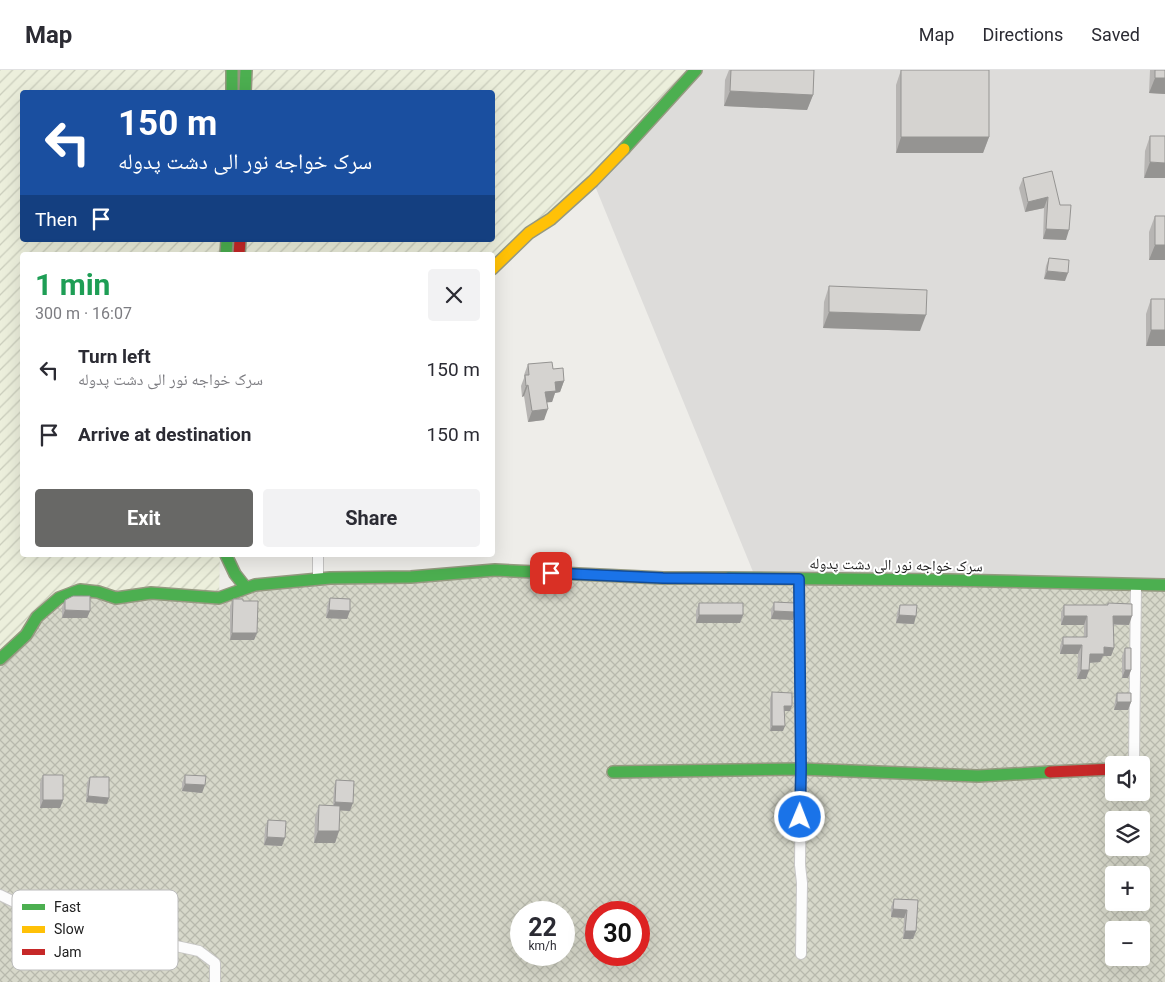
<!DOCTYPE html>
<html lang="en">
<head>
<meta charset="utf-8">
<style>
  body { margin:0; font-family:Roboto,"Noto Naskh Arabic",sans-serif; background:#f2f2f3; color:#2b2b33; height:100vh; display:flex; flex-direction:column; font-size:19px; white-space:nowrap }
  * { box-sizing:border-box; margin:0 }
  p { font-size:16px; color:#7c7c81 }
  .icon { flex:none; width:28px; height:28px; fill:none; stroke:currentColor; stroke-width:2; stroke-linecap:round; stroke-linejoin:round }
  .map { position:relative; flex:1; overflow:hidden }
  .sheet { position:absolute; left:20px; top:182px; width:475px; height:305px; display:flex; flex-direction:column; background:#fff; border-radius:5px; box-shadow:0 5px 20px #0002 }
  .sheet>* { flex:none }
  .guide { position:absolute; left:20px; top:20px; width:475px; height:152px; border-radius:5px; box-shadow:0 5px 20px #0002; background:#1a4fa0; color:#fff; overflow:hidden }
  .fabs { position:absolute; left:1105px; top:686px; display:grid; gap:10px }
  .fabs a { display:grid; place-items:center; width:45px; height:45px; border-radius:5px; background:#fff; box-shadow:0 5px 20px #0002; font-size:25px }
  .speed { position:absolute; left:510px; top:831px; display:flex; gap:10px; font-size:25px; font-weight:700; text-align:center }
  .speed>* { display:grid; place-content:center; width:65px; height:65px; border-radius:50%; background:#fff; box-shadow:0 5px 20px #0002; line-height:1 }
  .speed small { font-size:12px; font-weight:400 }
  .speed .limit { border:8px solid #d22; background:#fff; color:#111 }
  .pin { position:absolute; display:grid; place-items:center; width:42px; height:42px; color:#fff; margin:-21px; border-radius:10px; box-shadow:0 2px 8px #0006 }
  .me { position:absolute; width:55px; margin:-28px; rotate:1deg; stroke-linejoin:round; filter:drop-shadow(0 0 4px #0008) }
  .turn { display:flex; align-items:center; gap:18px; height:105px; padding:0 15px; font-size:22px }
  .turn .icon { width:65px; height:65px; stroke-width:2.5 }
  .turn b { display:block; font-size:35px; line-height:42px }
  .then { display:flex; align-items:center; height:48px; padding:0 15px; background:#0003; gap:10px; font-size:19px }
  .round { display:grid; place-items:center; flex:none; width:52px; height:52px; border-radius:5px; background:#f2f2f3 }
  .headline { display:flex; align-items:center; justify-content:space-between; height:85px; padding:0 15px }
  h1 { font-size:30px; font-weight:700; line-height:38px; color:#1e9e55 }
  .action { display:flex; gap:10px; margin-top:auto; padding:10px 15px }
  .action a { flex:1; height:58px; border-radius:5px; background:#686866; color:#fff; font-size:20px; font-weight:700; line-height:58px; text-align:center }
  .action a+a { background:#f2f2f3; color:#2b2b33 }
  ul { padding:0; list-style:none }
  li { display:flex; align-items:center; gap:15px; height:65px; padding:0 15px }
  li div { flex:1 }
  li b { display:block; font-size:19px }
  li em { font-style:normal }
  header { display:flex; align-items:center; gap:30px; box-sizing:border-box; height:70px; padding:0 25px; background:#fff; border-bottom:1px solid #e1e1e2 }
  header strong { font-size:24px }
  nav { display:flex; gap:28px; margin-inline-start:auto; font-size:18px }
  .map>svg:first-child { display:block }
  .residential { fill:#dddcda }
  .construction { fill:url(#construction-cross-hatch); fill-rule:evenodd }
  .farmland { fill:url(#farmland-furrows); fill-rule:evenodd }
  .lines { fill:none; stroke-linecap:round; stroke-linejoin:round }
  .street-casing { stroke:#c7c6c5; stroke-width:12 }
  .fast-casing { stroke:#959980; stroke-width:14 }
  .slow-casing { stroke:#959980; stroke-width:14 }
  .jam-casing { stroke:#959980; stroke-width:14 }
  .street { stroke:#fcfcfc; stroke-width:10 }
  .fast { stroke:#4caf50; stroke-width:11 }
  .slow { stroke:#ffc107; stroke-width:11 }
  .jam { stroke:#c62828; stroke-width:11 }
  .wall { fill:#b7b5b3 }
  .shaded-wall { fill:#959492 }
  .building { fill:#d5d3d0; stroke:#959492 }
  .route-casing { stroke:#114b97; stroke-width:12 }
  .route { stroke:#1a73e8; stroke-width:9 }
  .labels { text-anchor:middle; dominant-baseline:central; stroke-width:4; stroke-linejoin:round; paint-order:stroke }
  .street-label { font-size:15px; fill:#202020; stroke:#fff }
  .key { fill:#fff; stroke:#bcbcbc; stroke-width:1 }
  .key-label { font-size:14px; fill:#202020 }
</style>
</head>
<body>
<header>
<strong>Map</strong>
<nav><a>Map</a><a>Directions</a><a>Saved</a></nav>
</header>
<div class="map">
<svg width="1165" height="912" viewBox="0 0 1165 912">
  <defs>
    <pattern id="construction-cross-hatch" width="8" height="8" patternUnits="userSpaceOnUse" patternTransform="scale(1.25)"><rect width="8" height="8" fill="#d7d8ca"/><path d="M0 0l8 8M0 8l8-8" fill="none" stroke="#b8b9ad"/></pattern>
    <pattern id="farmland-furrows" width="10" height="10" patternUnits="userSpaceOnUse" patternTransform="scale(1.25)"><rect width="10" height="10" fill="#ecefdc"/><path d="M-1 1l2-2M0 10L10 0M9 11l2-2" fill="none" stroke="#cacdbc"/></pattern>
  </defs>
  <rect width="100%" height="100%" fill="#eeede9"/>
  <path class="residential" d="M696,0H1165V515L756,509L593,111Z"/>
  <path class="construction" d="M495,500L1165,515V912H0V589L59,528H219L255,515ZM1114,695H1141V722H1114ZM1114,750H1141V778H1114ZM1114,805H1141V832H1114ZM521,842H564V885H521ZM596,842H639V885H596ZM1114,860H1141V888H1114Z"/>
  <path class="farmland" d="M0,0H696L493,199L492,185H22V485H220L219,528H59L0,589ZM22,22H492V170H22Z"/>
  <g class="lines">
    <g class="street-casing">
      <path id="street" d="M318,509V485
        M799,509L801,699L800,795L802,813L801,884
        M1134,695L1136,514
        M0,825L102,875L140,878L167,874L199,881L215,893V912"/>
    </g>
    <g class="fast-casing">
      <path id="fast" d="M232,0V22
        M245,22L246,0
        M624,79L696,0
        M226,185L227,170
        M226,485L235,504L246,518
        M726,508L948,510L1165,515
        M0,589L26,565L37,547L59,528L80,520L98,522L116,528L151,523L219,528L255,515L330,508L411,507L495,500L536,502
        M613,702L801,699L978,706L1050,702"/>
    </g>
    <g class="slow-casing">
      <path id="slow" d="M492,199L529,163L551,149L593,111L624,79
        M536,502L663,508H726"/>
    </g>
    <g class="jam-casing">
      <path id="jam" d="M239,185L240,170
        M1050,702L1114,699"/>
    </g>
    <use href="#street" class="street"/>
    <use href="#fast" class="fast"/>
    <use href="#slow" class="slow"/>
    <use href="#jam" class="jam"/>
  </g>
  <path class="wall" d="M729,0H814L813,25L807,40L724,36L725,10Z
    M901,0L989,67L983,83H896V15Z
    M1150,0H1165V24L1149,23Z
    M1150,66H1165L1144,108L1145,81Z
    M1023,108L1060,135L1066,170L1043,169L1044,138L1025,142L1019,118Z
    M1155,146H1165V190H1149V162Z
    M1049,188L1065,211L1044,209L1046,196Z
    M829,216L920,261L823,258L824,232Z
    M1151,229H1165L1146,276V244Z
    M528,294L553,299L564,311L560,322L555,323L552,332H547L544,350L528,352L524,326L522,327L521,316L524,308V305Z
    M330,528L347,549L326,548L327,536Z
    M233,529L243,531L257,563L254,570H230V536Z
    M65,530L90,541L87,548H62V537Z
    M774,532L793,550L771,549V540Z
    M699,533L743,545L740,553H696V541Z
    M1108,533L1129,555H1114V578L1111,586H1103L1100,592L1089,593L1086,609H1077L1078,584H1060V576L1063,567H1084V555H1061V543L1064,535H1107Z
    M900,535L914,554L896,553L897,543Z
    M1125,578L1131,600L1128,608H1122V586Z
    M772,622L790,641H784L783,661H770V628Z
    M1117,623L1131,632L1128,640H1114L1115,631Z
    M43,705L63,730L60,738H40V713Z
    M185,705L202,723L182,721V713Z
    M90,707L107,734L86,732L87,713Z
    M336,710L350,741L340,740L339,761L335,773H314L315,747L319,735H333L334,718Z
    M268,750L282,776L264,775L265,758Z
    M894,829L918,830L916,861L913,869H903L904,848L891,847V837Z"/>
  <path class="shaded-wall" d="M1155,8H1165V24L1149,23Z
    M730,21L813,25L807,40L724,36Z
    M901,67H989L983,83H896Z
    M1150,92L1165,93V108H1144Z
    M1048,127L1044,138L1025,142L1028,132Z
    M1046,159L1069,160L1066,170L1043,169Z
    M1155,175H1165V190H1149Z
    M1047,201L1068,203L1065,211L1044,209Z
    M829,242L926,245L920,261L823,258Z
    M1151,260H1165V276H1146Z
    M564,311L560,322L555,323L552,332L541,333L545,322L555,312Z
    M528,315L524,326L522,327L526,316Z
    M548,339L544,350L528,352L532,341Z
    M65,540L90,541L87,548H62Z
    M329,540L350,541L347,549L326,548Z
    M774,541L795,542L793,550L771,549Z
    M699,545H743L740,553H696Z
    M899,545L916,546L914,554L896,553Z
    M1064,546H1087L1084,555H1061Z
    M1113,546H1132L1129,555L1110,554Z
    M232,563H257L254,570H230Z
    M1063,575H1082L1078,584H1060Z
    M1104,577L1114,578L1111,586H1103L1100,592L1086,593L1090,584Z
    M1081,600H1089L1086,609H1077Z
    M1125,600H1131L1128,608H1122Z
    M1117,632H1131L1128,640H1114Z
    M784,636H792L790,641H782Z
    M772,656H785L783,661H770Z
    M185,714L205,715L202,723L182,721Z
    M88,726L109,728L107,734L86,732Z
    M43,730H63L60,738H40Z
    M335,732L353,733L350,741L332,740Z
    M318,761H339L335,773H314Z
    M267,767L285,768L282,776L264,775Z
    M893,839L907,840L904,848L891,847Z
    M905,861H916L913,869H903Z"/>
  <path class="building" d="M731,0H814L813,25L730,21Z
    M901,0H989V67H901Z
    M1155,0H1165V8H1155Z
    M1150,66H1165V93L1150,92Z
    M1052,101L1060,135H1071L1069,160L1046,159L1048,127L1028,132L1023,108Z
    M1155,146H1165V175H1155Z
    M1049,188L1069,190L1068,203L1047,201Z
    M829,216L927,220L926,245L829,242Z
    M1151,229H1165V260H1151Z
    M552,292L553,299L563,298L564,311L555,312L556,321L545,322L548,339L532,341L528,315L526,316L525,305H529L528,294Z
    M73,526H90V541L65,540V530Z
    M330,528L350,529V541L329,540Z
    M233,529H243V531H258L257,563H232Z
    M774,532L795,533V542L774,541Z
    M699,533H743V545H699Z
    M1108,533L1132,534V546H1113L1114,578L1104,577V584H1090L1089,600H1081L1082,575H1063V567H1087V546H1064V535H1108Z
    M900,535H917L916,546L899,545Z
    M1125,578H1131V600H1125Z
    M772,622L792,623V636H784L785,656H772Z
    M1117,623H1131V632H1117Z
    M43,705H63V730H43Z
    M185,705L206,706L205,715L185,714Z
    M90,707H109V728L88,726Z
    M336,710L354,711L353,733L335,732Z
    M319,735L340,736L339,761H318Z
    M268,750L286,751L285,768L267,767Z
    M894,829L918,830L916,861H905L907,840L893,839Z"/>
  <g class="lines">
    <g class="route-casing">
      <path id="route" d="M551,503L663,508L799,509L801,699L800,747"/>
    </g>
    <use href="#route" class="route"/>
  </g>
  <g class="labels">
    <g class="street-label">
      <text transform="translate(896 495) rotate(1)">سرک خواجه نور الی دشت پدوله</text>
    </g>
  </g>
  <rect x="12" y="820" width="166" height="80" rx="8" class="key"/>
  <rect x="22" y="834" width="23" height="6" fill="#4caf50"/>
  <rect x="22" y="856" width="23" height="7" fill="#ffc107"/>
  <rect x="22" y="879" width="23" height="6" fill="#c62828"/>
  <g class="key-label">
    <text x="54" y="842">Fast</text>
    <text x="54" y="864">Slow</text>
    <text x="54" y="887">Jam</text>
  </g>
</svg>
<div class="fabs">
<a><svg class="icon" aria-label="sound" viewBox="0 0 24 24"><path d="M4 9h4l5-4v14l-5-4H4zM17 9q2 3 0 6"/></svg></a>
<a><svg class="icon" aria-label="layers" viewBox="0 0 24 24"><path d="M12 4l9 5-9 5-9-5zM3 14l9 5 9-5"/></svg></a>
<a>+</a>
<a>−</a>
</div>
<div class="speed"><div>22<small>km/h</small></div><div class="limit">30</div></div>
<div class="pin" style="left:551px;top:503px;background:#d93025"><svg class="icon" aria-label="arrive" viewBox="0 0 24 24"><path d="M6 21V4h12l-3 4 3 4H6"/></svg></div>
<svg class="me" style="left:800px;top:747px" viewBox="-20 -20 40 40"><circle r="17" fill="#1a73e8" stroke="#fff" stroke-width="3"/><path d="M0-11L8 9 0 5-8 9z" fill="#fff"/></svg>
<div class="guide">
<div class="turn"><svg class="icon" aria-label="left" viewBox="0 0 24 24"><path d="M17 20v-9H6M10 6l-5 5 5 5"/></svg><div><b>150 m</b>سرک خواجه نور الی دشت پدوله</div></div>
<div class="then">Then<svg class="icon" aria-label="arrive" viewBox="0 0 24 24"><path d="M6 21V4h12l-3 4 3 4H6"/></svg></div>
</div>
<section class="sheet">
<div class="headline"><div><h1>1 min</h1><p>300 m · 16:07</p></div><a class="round"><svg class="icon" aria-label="close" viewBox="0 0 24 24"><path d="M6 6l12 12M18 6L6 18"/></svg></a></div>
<ul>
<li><svg class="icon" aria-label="left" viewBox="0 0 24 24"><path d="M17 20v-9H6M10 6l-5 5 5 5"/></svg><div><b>Turn left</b><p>سرک خواجه نور الی دشت پدوله</p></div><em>150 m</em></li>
<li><svg class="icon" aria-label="arrive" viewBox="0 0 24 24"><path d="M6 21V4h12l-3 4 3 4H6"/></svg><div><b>Arrive at destination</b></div><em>150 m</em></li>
</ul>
<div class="action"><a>Exit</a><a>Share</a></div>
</section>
</div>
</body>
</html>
